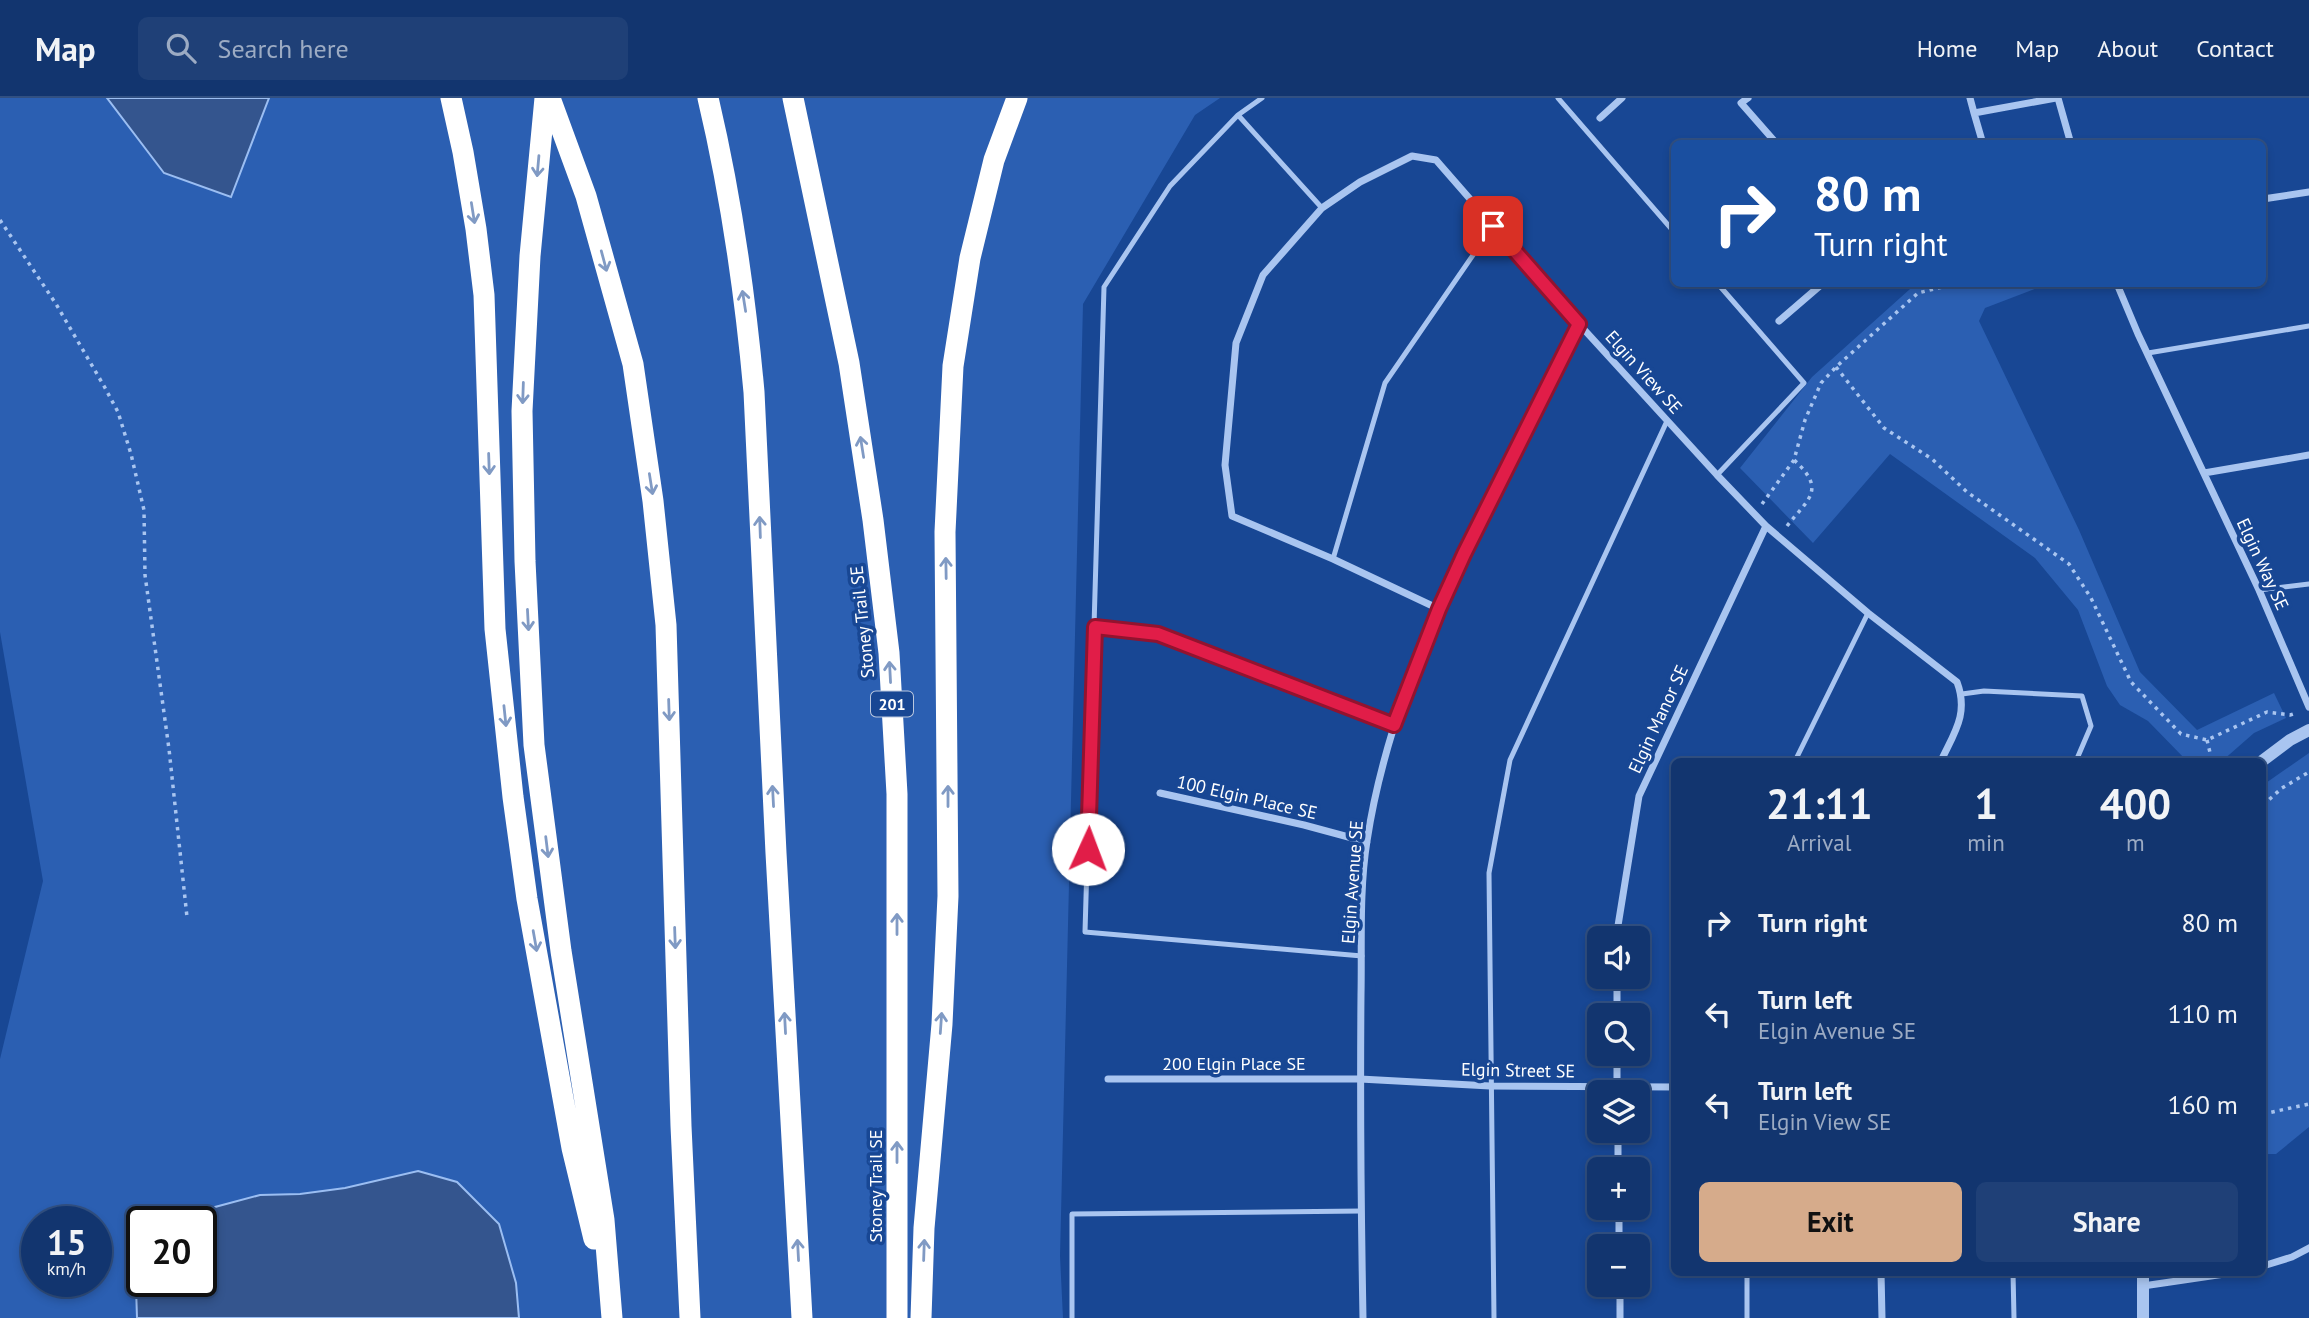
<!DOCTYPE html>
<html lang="en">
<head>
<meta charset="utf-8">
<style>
  body { margin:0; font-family:"PT Sans",sans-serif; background:#1f4077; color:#f1f3f6; height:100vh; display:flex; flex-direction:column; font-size:26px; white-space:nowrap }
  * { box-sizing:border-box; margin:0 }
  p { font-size:23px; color:#9cabc3 }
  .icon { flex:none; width:38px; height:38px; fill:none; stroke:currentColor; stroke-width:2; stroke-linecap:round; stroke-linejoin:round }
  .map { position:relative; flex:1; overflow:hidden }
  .side { position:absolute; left:1671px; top:660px; width:595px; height:518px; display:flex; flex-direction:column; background:#12356f; border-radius:10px; box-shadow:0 4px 10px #0003,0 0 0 2px #315082 }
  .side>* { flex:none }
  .banner { position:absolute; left:1671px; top:42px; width:595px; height:147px; border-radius:10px; box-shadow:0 4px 10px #0003,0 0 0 2px #315082; background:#1a4fa0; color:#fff; overflow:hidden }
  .fabs { position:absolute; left:1587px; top:828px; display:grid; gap:14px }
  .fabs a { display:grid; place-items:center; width:63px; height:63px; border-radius:10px; background:#12356f; box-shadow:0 4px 10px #0003,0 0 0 2px #315082; font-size:35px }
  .speed { position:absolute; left:21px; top:1108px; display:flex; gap:14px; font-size:35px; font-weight:700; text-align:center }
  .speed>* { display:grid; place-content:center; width:91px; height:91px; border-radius:50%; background:#12356f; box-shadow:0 4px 10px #0003,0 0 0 2px #315082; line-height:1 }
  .speed small { font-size:18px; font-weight:400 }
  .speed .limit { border:4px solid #111; border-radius:10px; background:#fff; color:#111 }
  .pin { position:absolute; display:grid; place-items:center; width:60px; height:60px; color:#fff; margin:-30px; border-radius:14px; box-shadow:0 4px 10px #0006 }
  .me { position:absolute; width:77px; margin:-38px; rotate:2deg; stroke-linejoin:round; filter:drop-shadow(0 0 5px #0008) }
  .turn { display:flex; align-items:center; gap:24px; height:147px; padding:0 28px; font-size:32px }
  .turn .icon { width:91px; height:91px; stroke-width:2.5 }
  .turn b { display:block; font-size:49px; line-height:60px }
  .eta { display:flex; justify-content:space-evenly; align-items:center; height:119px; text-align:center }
  .eta b { font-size:42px; font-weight:700; line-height:49px }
  .button { display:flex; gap:14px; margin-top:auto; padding:14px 28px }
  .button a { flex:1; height:80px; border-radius:10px; background:#d6ab8b; color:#111; font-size:28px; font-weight:700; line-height:80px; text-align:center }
  .button a+a { background:#1f4077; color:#f1f3f6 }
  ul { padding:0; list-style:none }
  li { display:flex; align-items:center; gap:21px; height:91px; padding:0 28px }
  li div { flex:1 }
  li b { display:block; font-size:26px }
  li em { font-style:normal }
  header { display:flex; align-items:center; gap:42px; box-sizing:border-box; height:98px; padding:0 35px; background:#12356f; border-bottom:2px solid #315082 }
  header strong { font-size:33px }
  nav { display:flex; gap:38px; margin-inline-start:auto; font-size:24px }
  .search { width:490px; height:63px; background:#1f4077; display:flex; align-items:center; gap:18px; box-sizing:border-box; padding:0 24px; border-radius:10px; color:#9cabc3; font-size:26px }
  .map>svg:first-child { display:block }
  .green { fill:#2b5fb2; fill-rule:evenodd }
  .water { fill:#34558e; stroke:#9bbef2; stroke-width:2 }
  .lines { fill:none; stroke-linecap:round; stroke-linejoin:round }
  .path { stroke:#a9c5f0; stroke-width:3.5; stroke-dasharray:3.5 5; stroke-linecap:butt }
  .service { stroke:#a9c5f0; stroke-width:5 }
  .minor { stroke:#a9c5f0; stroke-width:7 }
  .tertiary { stroke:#a9c5f0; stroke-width:12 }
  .motorway { stroke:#fff; stroke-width:21 }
  .oneway { stroke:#809ac4 }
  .route-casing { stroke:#92132f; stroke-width:18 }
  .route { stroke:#e11d48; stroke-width:12 }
  .labels { text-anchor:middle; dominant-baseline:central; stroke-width:7; stroke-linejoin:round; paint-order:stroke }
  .shield { fill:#184794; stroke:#bac8df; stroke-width:2 }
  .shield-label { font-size:16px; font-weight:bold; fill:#fff }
  .street-label { font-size:18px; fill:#fff; stroke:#184794 }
</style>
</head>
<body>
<header>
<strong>Map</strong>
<div class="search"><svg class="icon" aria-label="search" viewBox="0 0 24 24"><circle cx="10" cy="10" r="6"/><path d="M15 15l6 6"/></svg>Search here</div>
<nav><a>Home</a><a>Map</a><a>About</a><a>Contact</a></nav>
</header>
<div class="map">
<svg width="2309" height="1220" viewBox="0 0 2309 1220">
  <rect width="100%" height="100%" fill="#184794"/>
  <path class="green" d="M0,0H1220L1195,17L1083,206L1060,1158L1063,1220H0V961L43,783L0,534ZM37,1124H96V1183H37ZM142,1124H201V1183H142Z
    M1930,186H2048L1985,210L1979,223L2079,432L2140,574L2197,632L2274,595L2286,620L2254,635L2222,663H2187L2148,623L2120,607L2107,588L2078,512L2035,460L1890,356L1813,445L1740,370L1812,279L1910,191Z
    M2309,655V1029L2276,1056H2263V687Z"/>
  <path class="water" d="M107,0H269L231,99L164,75Z
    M418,1073L457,1084L499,1126L516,1185L519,1220H137L136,1189L142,1173V1183H201V1124L195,1123L215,1109L260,1097L300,1096L345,1090Z"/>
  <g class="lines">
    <path class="path" d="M0,122L56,206L104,288L118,314L131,356L144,412L145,477L169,651L187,819
      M1836,269L1884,330L1932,361L1967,394L2069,466L2091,500L2131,584L2181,636L2207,642L2267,614L2290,617L2296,615
      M1762,406L1794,362L1805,322L1821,285L1836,269L1918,195L1954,186
      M1787,428C1808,401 1827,392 1794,362
      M2207,642L2212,663
      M2263,707L2282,690L2309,674
      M2263,1016L2309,1006"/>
    <path class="service" d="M1262,0L1238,17L1170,88L1104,189L1085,834L1362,858
      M1558,0L1675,135
      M1238,17L1322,110
      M2148,255L2309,228
      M1717,377L1804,285L1718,186
      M1333,461L1385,285L1493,128
      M2259,492L2309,486
      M1095,529L1158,536L1394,627
      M1962,596L1984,593L2082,598L2091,628L2076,663
      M1795,663L1868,515
      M2013,1174L2014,1220
      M1072,1220V1116L1361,1113
      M1494,1220L1489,775L1510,662L1667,323
      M1747,1220V1174"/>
    <path class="minor" d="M1748,0L1741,5L1777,46
      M1970,0L1974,15
      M2058,0L2071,46
      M1600,20L1622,0
      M1983,46L1974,15L2056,0
      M2263,101L2309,94
      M2117,186L2138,236L2259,492L2309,609
      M1779,223L1822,186
      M2204,375L2309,357
      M1439,511L1333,461L1232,418L1225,367L1236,245L1263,177L1322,110L1360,84L1412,58L1436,62L1579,226L1717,377L1766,428L1868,515L1957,584C1969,616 1954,635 1941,663
      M1160,695L1304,727L1367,744
      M1616,840L1639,698L1766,428
      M1617,878V917
      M1617,956V993
      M1108,981H1360L1490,988L1675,989
      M1618,1032V1071
      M1619,1110V1148
      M2263,1168L2292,1159L2309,1150
      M1881,1174L1882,1220
      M1620,1186V1220
      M2143,1188L2238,1174
      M1363,1220C1361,1112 1360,1005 1361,897C1362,846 1359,793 1367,743C1394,564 1498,387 1579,226"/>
    <path class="tertiary" d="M2262,663L2290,642L2309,632
      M2143,1174V1220"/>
    <path class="motorway" d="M451,0L463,54L476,131L484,197L495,531L513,699L527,801L572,1050L594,1141
      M545,0L530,158L522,313L525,463L534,647L561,853L604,1122L612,1220
      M550,0L586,98L633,266L653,403L666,527L681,1028L690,1220
      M708,0C731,97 745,195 754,294L776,755L802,1220
      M793,0L849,265L873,422L889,555L897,696V1220
      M921,1220L924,1130L942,926L948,798L945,434L953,268L970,160L994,62L1017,0"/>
  </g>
  <defs><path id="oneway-shaft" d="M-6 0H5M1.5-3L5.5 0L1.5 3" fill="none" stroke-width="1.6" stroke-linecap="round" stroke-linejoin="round" transform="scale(1.75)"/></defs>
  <g class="oneway">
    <use href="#oneway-shaft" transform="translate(538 68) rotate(95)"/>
    <use href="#oneway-shaft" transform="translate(473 115) rotate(81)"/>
    <use href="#oneway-shaft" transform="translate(604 163) rotate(75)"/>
    <use href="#oneway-shaft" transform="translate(744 203) rotate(-99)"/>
    <use href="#oneway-shaft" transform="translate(523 295) rotate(92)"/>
    <use href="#oneway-shaft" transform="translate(862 349) rotate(-99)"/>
    <use href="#oneway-shaft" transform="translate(489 366) rotate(88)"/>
    <use href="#oneway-shaft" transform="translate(651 386) rotate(81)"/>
    <use href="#oneway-shaft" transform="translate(760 429) rotate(-92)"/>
    <use href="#oneway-shaft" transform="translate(946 470) rotate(-91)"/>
    <use href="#oneway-shaft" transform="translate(528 522) rotate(87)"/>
    <use href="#oneway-shaft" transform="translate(890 574) rotate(-93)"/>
    <use href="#oneway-shaft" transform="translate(669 612) rotate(88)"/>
    <use href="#oneway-shaft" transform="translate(505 618) rotate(84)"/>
    <use href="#oneway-shaft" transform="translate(773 698) rotate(-93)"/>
    <use href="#oneway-shaft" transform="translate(948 698) rotate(-90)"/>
    <use href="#oneway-shaft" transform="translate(547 749) rotate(83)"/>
    <use href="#oneway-shaft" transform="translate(897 826) rotate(-90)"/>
    <use href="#oneway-shaft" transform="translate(675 840) rotate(88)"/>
    <use href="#oneway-shaft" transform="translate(535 843) rotate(80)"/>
    <use href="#oneway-shaft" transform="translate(785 925) rotate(-93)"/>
    <use href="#oneway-shaft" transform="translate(941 925) rotate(-86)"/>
    <use href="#oneway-shaft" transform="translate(897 1054) rotate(-90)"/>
    <use href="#oneway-shaft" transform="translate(798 1152) rotate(-93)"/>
    <use href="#oneway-shaft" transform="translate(924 1152) rotate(-88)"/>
  </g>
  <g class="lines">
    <g class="route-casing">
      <path id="route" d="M1088,751L1095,529L1158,536L1394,627L1439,511L1464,456L1579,226L1493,128"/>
    </g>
    <use href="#route" class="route"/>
  </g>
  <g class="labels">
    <rect class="shield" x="871" y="593.5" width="42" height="25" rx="5"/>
    <g class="shield-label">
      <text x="892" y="606">201</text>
    </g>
    <g class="street-label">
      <text transform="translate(1644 274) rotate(48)">Elgin View SE</text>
      <text transform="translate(2263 466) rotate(65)">Elgin Way SE</text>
      <text transform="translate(862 524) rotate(-96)">Stoney Trail SE</text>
      <text transform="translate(1658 621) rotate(-65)">Elgin Manor SE</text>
      <text transform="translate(1247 699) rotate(13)">100 Elgin Place SE</text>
      <text transform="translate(1352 784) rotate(-86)">Elgin Avenue SE</text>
      <text x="1234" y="965">200 Elgin Place SE</text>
      <text transform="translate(1518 972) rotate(1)">Elgin Street SE</text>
      <text transform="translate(875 1088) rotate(-90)">Stoney Trail SE</text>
    </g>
  </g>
</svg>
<div class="fabs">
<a><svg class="icon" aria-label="sound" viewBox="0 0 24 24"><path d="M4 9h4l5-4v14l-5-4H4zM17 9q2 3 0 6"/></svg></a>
<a><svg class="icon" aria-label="search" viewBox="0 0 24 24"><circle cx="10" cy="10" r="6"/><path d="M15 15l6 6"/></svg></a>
<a><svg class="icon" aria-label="layers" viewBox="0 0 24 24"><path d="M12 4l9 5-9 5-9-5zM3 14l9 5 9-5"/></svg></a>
<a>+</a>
<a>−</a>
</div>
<div class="speed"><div>15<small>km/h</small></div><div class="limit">20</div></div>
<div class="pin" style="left:1493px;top:128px;background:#d93025"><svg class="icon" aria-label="arrive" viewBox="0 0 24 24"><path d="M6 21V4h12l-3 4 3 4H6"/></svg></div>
<svg class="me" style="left:1088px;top:751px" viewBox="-20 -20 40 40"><circle r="19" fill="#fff"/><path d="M0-13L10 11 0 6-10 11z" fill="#e11d48"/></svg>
<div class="banner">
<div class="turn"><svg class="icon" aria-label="right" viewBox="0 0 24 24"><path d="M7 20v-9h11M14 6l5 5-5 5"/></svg><div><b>80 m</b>Turn right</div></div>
</div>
<section class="side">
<div class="eta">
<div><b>21:11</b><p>Arrival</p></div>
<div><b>1</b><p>min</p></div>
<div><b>400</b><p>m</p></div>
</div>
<ul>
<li><svg class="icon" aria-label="right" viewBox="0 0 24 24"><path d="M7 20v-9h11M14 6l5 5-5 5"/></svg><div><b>Turn right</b></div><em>80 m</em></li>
<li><svg class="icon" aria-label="left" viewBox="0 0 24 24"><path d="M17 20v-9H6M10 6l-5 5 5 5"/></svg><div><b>Turn left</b><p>Elgin Avenue SE</p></div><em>110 m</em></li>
<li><svg class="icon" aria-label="left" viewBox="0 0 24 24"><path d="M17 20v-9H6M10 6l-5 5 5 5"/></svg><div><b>Turn left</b><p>Elgin View SE</p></div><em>160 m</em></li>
</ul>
<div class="button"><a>Exit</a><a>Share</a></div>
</section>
</div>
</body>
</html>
